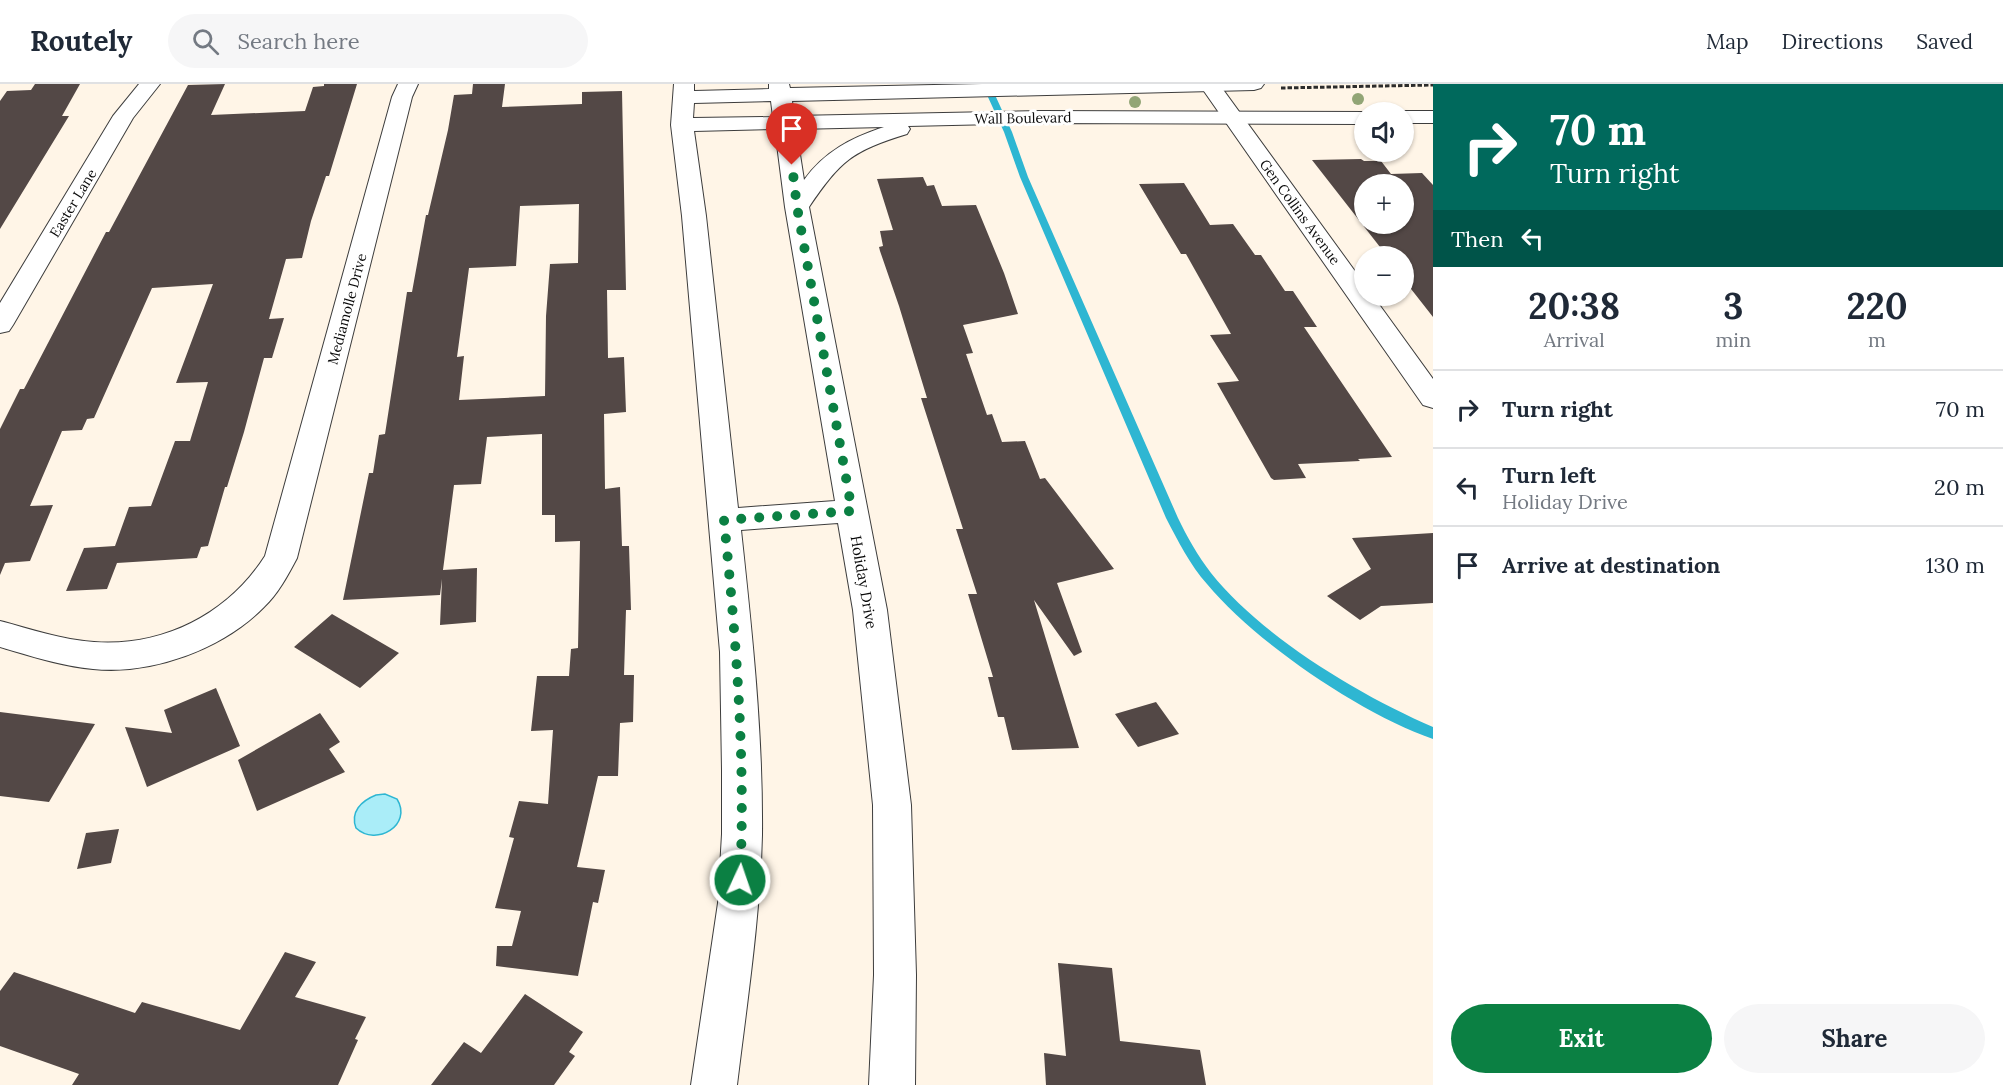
<!DOCTYPE html>
<html lang="en">
<head>
<meta charset="utf-8">
<style>
  body { margin:0; font-family:Lora,serif; background:#f6f6f7; color:#1f2937; height:100vh; display:flex; flex-direction:column; font-size:22px; white-space:nowrap }
  * { box-sizing:border-box; margin:0 }
  p { font-size:20px; color:#747a83 }
  .icon { flex:none; width:33px; height:33px; fill:none; stroke:currentColor; stroke-width:2; stroke-linecap:round; stroke-linejoin:round }
  .map { position:relative; flex:1; overflow:hidden }
  .sheet { display:flex; flex-direction:column; background:#fff; width:570px }
  .sheet>* { flex:none }
  .hud { background:#00695c; color:#fff; overflow:hidden }
  .controls { position:absolute; left:1354px; top:18px; display:grid; gap:12px }
  .controls a { display:grid; place-items:center; width:60px; height:60px; border-radius:50%; background:#fff; box-shadow:0 2px 4px #0004; font-size:30px }
  .pin { position:absolute; display:grid; place-items:center; width:51px; height:51px; color:#fff; margin:-62px -26px; border-radius:50% 50% 50% 0; rotate:-45deg; box-shadow:0 0 6px #0007 }
  .pin .icon { rotate:45deg }
  .me { position:absolute; width:66px; margin:-33px; rotate:3deg; stroke-linejoin:round; filter:drop-shadow(0 0 4px #0008) }
  .turn { display:flex; align-items:center; gap:21px; height:126px; padding:0 18px; font-size:27px }
  .turn .icon { width:78px; height:78px; stroke-width:2.5 }
  .turn b { display:block; font-size:42px; line-height:51px }
  .then { display:flex; align-items:center; height:57px; padding:0 18px; background:#0003; gap:12px; font-size:22px }
  .eta { display:flex; justify-content:space-evenly; align-items:center; height:102px; text-align:center }
  .eta b { font-size:36px; font-weight:800; line-height:42px }
  .primary-button { display:flex; gap:12px; margin-top:auto; padding:12px 18px }
  .primary-button a { flex:1; height:69px; border-radius:36px; background:#0b8043; color:#fff; font-size:24px; font-weight:800; line-height:69px; text-align:center }
  .primary-button a+a { background:#f6f6f7; color:#1f2937 }
  ul { padding:0; list-style:none }
  li { display:flex; align-items:center; gap:18px; height:78px; padding:0 18px; border-top:2px solid #e0e1e3 }
  li div { flex:1 }
  li b { display:block; font-size:22px }
  li em { font-style:normal }
  header { display:flex; align-items:center; gap:36px; box-sizing:border-box; height:84px; padding:0 30px; background:#fff; border-bottom:2px solid #e0e1e3 }
  header strong { font-size:28px }
  nav { display:flex; gap:33px; margin-inline-start:auto; font-size:21px }
  .search { width:420px; height:54px; background:#f6f6f7; display:flex; align-items:center; gap:15px; box-sizing:border-box; padding:0 21px; border-radius:33px; color:#747a83; font-size:22px }
  main { display:flex; flex:1; min-height:0 }
  .map>svg:first-child { display:block }
  .water { fill:#aaedf8; stroke:#2eb6d2; stroke-width:1.5 }
  .lines { fill:none; stroke-linecap:round; stroke-linejoin:round }
  .stream { fill:#2eb6d2; fill-rule:evenodd }
  .building { fill:#534846; fill-rule:evenodd }
  .minor-casing { stroke:#3d3d3d; stroke-width:2 }
  .tertiary-casing { stroke:#3d3d3d; stroke-width:2 }
  .path { stroke:#2c2c2c; stroke-width:3; stroke-dasharray:4.5 2; stroke-linecap:butt }
  .minor { fill:#fff; fill-rule:evenodd }
  .tertiary { fill:#fff; fill-rule:evenodd }
  .tree { fill:#92a576 }
  .route { stroke:#0b8043; stroke-width:10; stroke-dasharray:0 18 }
  .labels { text-anchor:middle; dominant-baseline:central; stroke-width:6; stroke-linejoin:round; paint-order:stroke }
  .far-street-label { font-size:14px; fill:#0a0a0a; stroke:#fff }
  .street-label { font-size:15px; fill:#0a0a0a; stroke:#fff }
</style>
</head>
<body>
<header>
<strong>Routely</strong>
<div class="search"><svg class="icon" aria-label="search" viewBox="0 0 24 24"><circle cx="10" cy="10" r="6"/><path d="M15 15l6 6"/></svg>Search here</div>
<nav><a>Map</a><a>Directions</a><a>Saved</a></nav>
</header>
<main>
<div class="map">
<svg width="1433" height="1001" viewBox="0 0 1433 1001">
  <rect width="100%" height="100%" fill="#fff5e7"/>
  <path class="water" d="M376,711L385,710L397,715C413,741 376,763 356,744C350,728 361,717 376,711Z"/>
  <g class="lines">
    <path class="stream" d="M982,0H990L1012,48L1028,93L1178,434C1187,453 1198,472 1211,489C1262,553 1359,611 1433,643V655C1361,630 1256,559 1207,500C1190,481 1178,457 1166,434L1020,93L1004,48Z"/>
  </g>
  <path class="building" d="M35,0H80L62,32H69L0,145V17L7,7L31,6Z
    M225,0L211,31L305,27L313,3L324,2V0H357L329,92H326L311,137L302,174L286,175L269,235L284,234L272,274H264L244,348L227,403H225L208,462L201,463L197,474L117,479L107,505L66,507L84,464L115,462L129,423L151,422L175,357H190L208,298L176,299L213,200L152,204L94,334L87,335L82,346L62,347L30,422L53,421L30,477L5,479L0,491V345L20,305H24L106,148H109L188,1Z
    M473,0H505L502,23L582,20V8L622,7L626,206H607L608,274L624,273L626,328L604,330L605,405L620,403L622,462H629L631,526H626L624,591H634L633,638L620,639L618,692H598L577,783L605,786L598,819L593,818L578,892L496,882L497,862H512L521,827L495,824L514,754L509,753L519,717L548,720L553,646L531,647L537,592H569L571,565L578,564L580,457L555,458V431H542V350L487,353L481,400L454,401L443,486L477,484L476,538L440,541L442,495L440,511L343,516L369,389H373L379,351L385,350L407,208H412L426,131H428L448,46L454,11L472,10ZM579,120L578,179L550,180L546,232L545,312L459,316L464,272L457,273L469,184L516,182L520,122Z
    M1361,75L1364,77H1381L1391,90L1422,89L1433,101V233L1404,196V172H1387L1312,76ZM1365,100H1404V140H1365Z
    M923,93L927,102L934,101L942,122L976,121L1004,189L1018,230L963,241L973,269L966,270L987,331L992,330L1002,358L1025,357L1040,395L1045,394L1114,485L1057,499L1082,568L1074,572L1034,516L1079,664L1012,666L1004,633H998L988,593H993L968,510H977L956,445H963L921,314H927L899,222L880,167L879,163L883,162L880,147L893,146L877,95Z
    M1184,99L1210,141L1233,140L1255,171H1261L1285,207H1293L1317,243H1304L1392,373L1358,375L1360,377L1298,380L1306,394L1274,396L1271,394L1217,299L1239,297L1210,251L1231,250L1186,170H1181L1139,100Z
    M1433,449V519L1381,522L1360,536L1327,512L1371,485L1352,454Z
    M332,530L399,569L360,604L294,563Z
    M216,604L240,662L147,703L125,643L172,649L164,626Z
    M1156,618L1179,650L1138,663L1115,630Z
    M0,628L95,640L49,718L0,712Z
    M320,629L340,658L329,665L345,688L257,727L238,676Z
    M119,745L111,779L77,785L86,749Z
    M285,868L316,878L295,913L366,933L355,955L358,956L338,1001H72L79,990L0,962V907L14,888L135,929L142,918L240,946Z
    M1058,879L1112,884L1120,957L1200,966L1206,1001H1046L1044,969L1066,972Z
    M525,910L583,948L569,968L575,972L554,1001H431L464,958L481,969Z"/>
  <g class="lines">
    <g class="minor-casing">
      <path id="minor" d="M139,0H160L133,34L13,241L9,247L0,249V219L113,32Z
        M398,0H418L412,13L297,474C288,491 278,510 264,523C223,565 152,591 93,585C61,582 31,572 0,563V537C31,545 62,556 94,558C163,563 228,530 265,472L392,13Z
        M1199,0H1219L1365,201V212H1373L1433,295V324L1423,321Z"/>
    </g>
    <g class="tertiary-casing">
      <path id="tertiary" d="M674,0H694V7L769,5V0H789L790,4L982,0H1264L1261,4L1254,6L792,17L794,32L1040,27L1369,28H1365V40L1040,39L908,42L910,45L907,50C852,67 841,76 809,123L887,526L911,721L916,891L915,1001H869L874,891L873,721L853,526L838,439L741,446C752,547 763,649 762,751C760,835 747,918 737,1001H691L718,819L722,750V686L720,568L682,132L671,41ZM771,17L773,33L693,34L694,19ZM884,43C851,54 825,67 804,96L796,45ZM775,45L785,123L835,417L738,424L706,132L694,47Z
        M1404,27H1433V39H1404V28H1396Z"/>
    </g>
    <path class="path" d="M1281,4L1433,1"/>
    <use href="#minor" class="minor"/>
    <use href="#tertiary" class="tertiary"/>
  </g>
  <g class="tree">
    <circle cx="1358" cy="15" r="6"/>
    <circle cx="1135" cy="18" r="6"/>
  </g>
  <g class="lines">
    <path class="route" d="M740,796C746,676 736,555 724,436L852,427L797,123L792,81"/>
  </g>
  <g class="labels">
    <g class="far-street-label">
      <text transform="translate(1023 34) rotate(-1)">Wall Boulevard</text>
      <text transform="translate(73 119) rotate(-59)">Easter Lane</text>
      <text transform="translate(1300 128) rotate(54)">Gen Collins Avenue</text>
      <text transform="translate(347 225) rotate(-75)">Mediamolle Drive</text>
    </g>
    <g class="street-label">
      <text transform="translate(864 498) rotate(80)">Holiday Drive</text>
    </g>
  </g>
</svg>
<div class="controls">
<a><svg class="icon" aria-label="sound" viewBox="0 0 24 24"><path d="M4 9h4l5-4v14l-5-4H4zM17 9q2 3 0 6"/></svg></a>
<a>+</a>
<a>−</a>
</div>
<div class="pin" style="left:792px;top:81px;background:#d93025"><svg class="icon" aria-label="arrive" viewBox="0 0 24 24"><path d="M6 21V4h12l-3 4 3 4H6"/></svg></div>
<svg class="me" style="left:740px;top:796px" viewBox="-20 -20 40 40"><circle r="17" fill="#0b8043" stroke="#fff" stroke-width="3"/><path d="M0-11L8 9 0 5-8 9z" fill="#fff"/></svg>
</div>
<section class="sheet">
<div class="hud">
<div class="turn"><svg class="icon" aria-label="right" viewBox="0 0 24 24"><path d="M7 20v-9h11M14 6l5 5-5 5"/></svg><div><b>70 m</b>Turn right</div></div>
<div class="then">Then<svg class="icon" aria-label="left" viewBox="0 0 24 24"><path d="M17 20v-9H6M10 6l-5 5 5 5"/></svg></div>
</div>
<div class="eta">
<div><b>20:38</b><p>Arrival</p></div>
<div><b>3</b><p>min</p></div>
<div><b>220</b><p>m</p></div>
</div>
<ul>
<li><svg class="icon" aria-label="right" viewBox="0 0 24 24"><path d="M7 20v-9h11M14 6l5 5-5 5"/></svg><div><b>Turn right</b></div><em>70 m</em></li>
<li><svg class="icon" aria-label="left" viewBox="0 0 24 24"><path d="M17 20v-9H6M10 6l-5 5 5 5"/></svg><div><b>Turn left</b><p>Holiday Drive</p></div><em>20 m</em></li>
<li><svg class="icon" aria-label="arrive" viewBox="0 0 24 24"><path d="M6 21V4h12l-3 4 3 4H6"/></svg><div><b>Arrive at destination</b></div><em>130 m</em></li>
</ul>
<div class="primary-button"><a>Exit</a><a>Share</a></div>
</section>
</main>
</body>
</html>
